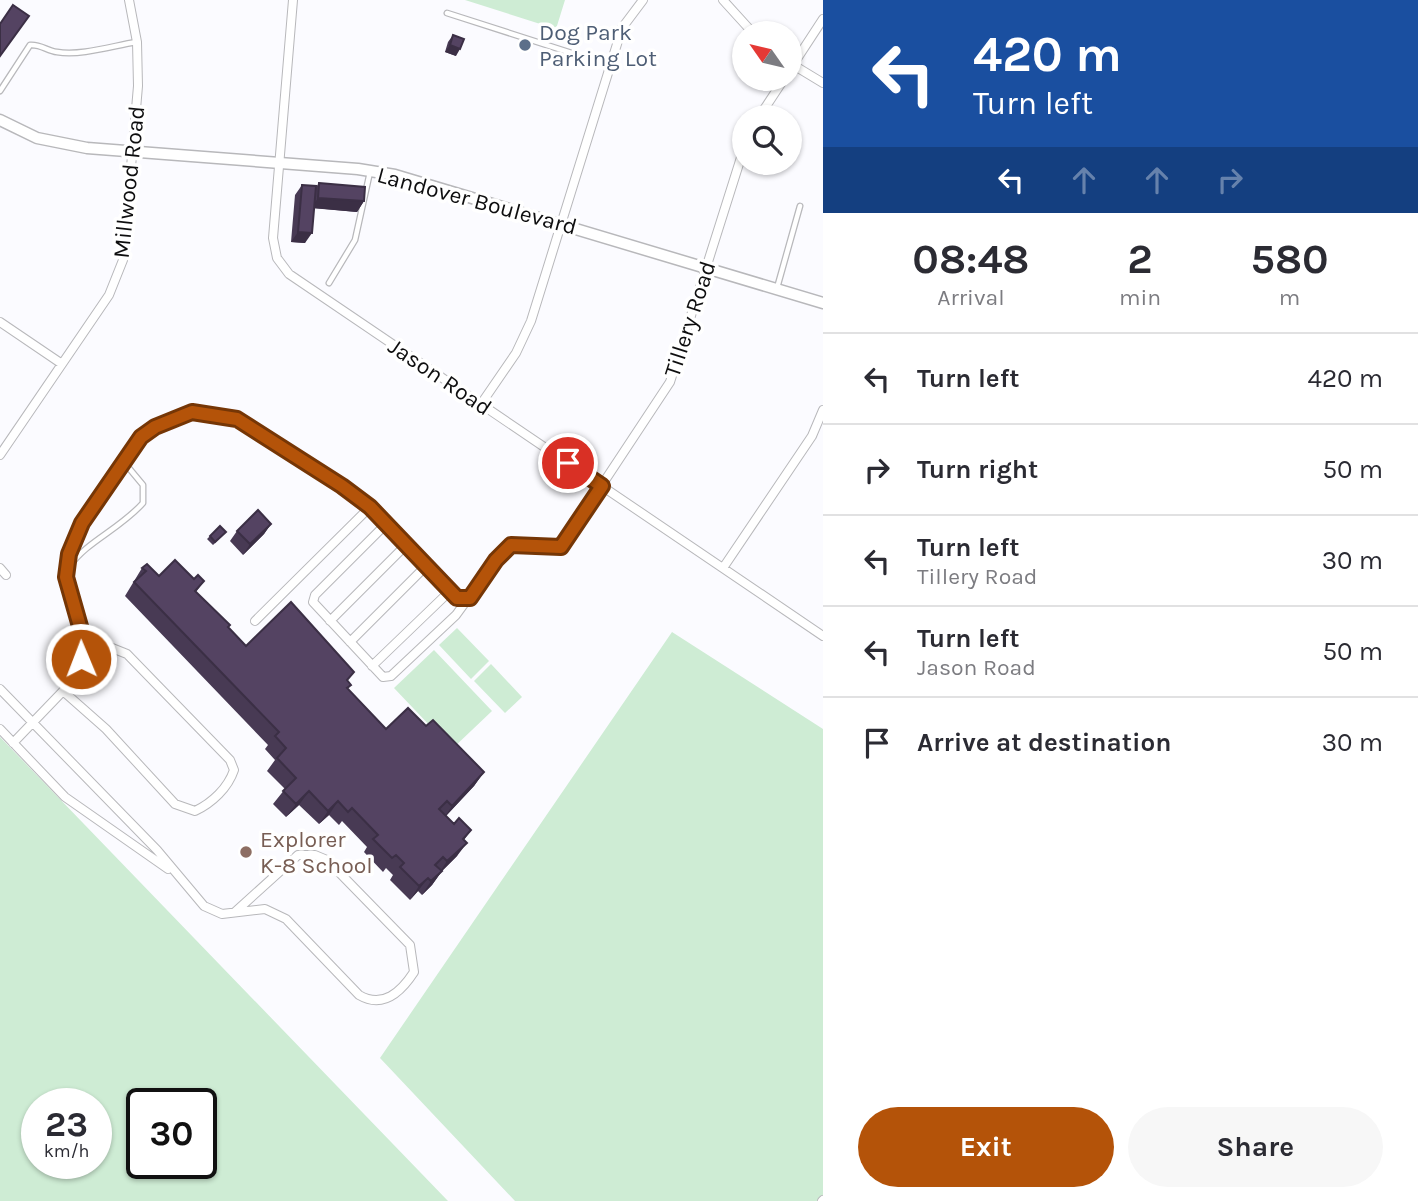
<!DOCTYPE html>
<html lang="en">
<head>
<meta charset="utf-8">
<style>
  body { margin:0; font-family:Karla,sans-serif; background:#f7f7f7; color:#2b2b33; height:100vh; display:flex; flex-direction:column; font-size:26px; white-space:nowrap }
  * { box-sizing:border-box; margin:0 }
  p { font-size:23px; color:#7c7c81 }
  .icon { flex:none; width:38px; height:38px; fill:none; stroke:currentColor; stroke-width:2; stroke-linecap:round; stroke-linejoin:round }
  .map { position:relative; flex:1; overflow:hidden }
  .panel { display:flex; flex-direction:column; background:#fff; width:595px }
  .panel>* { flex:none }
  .guide { background:#1a4fa0; color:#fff; overflow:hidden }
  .needle { width:46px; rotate:304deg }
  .fabs { position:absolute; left:732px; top:21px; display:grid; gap:14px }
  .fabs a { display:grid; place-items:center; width:70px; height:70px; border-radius:50%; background:#fff; box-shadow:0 2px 5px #0004; font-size:35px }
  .speed { position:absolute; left:21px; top:1088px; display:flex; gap:14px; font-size:35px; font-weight:700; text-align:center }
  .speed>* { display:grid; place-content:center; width:91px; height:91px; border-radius:50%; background:#fff; box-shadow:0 2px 5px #0004; line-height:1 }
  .speed small { font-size:18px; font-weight:400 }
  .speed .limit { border:4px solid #111; border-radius:10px; background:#fff; color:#111 }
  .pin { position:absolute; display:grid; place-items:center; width:60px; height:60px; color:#fff; margin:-30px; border:4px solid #fff; border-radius:50%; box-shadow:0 2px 7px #0007 }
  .me { position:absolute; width:77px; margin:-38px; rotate:359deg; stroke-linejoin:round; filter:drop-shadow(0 0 5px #0008) }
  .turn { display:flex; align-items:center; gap:24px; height:147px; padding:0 35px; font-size:32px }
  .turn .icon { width:91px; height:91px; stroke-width:2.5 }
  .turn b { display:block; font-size:49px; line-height:60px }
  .lanes { display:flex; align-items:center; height:66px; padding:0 35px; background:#0003; justify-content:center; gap:35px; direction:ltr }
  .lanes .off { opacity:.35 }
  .eta { display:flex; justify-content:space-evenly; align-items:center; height:119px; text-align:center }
  .eta b { font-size:42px; font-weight:700; line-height:49px }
  .primary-button { display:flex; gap:14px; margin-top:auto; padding:14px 35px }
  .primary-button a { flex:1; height:80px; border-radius:42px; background:#b45309; color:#fff; font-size:28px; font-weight:700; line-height:80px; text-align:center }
  .primary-button a+a { background:#f7f7f7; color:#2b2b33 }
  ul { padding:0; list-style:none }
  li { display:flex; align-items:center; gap:21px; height:91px; padding:0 35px; border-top:2px solid #e1e1e2 }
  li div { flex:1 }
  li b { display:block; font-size:26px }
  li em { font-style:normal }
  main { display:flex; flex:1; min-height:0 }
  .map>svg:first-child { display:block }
  .green { fill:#ceecd4; fill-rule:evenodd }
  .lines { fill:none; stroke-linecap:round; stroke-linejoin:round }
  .service-casing { stroke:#b8b8bb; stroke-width:7 }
  .minor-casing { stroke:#b8b8bb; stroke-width:10 }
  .tertiary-casing { stroke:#b8b8bb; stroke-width:13 }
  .service { stroke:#fff; stroke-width:4.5 }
  .minor { stroke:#fff; stroke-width:8 }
  .tertiary { stroke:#fff; stroke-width:10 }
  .wall { fill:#483a54 }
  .shaded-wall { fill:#3b2f45 }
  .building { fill:#544362; stroke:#3b2f45; stroke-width:2 }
  .route-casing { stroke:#753606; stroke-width:18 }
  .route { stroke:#b45309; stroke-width:12 }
  .service-dot { fill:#5c6f8a; stroke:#fff; stroke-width:2.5 }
  .education-dot { fill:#8d6e63; stroke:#fff; stroke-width:2.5 }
  .labels { text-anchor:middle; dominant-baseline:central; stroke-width:7; stroke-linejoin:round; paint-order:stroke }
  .service-label { font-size:23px; fill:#4e5e75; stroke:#fff; text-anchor:start }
  .street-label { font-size:23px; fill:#0e0e0f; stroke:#fff }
  .education-label { font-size:23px; fill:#785e54; stroke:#fff; text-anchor:start }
</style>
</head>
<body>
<main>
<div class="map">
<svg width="823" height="1201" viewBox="0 0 823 1201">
  <rect width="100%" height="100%" fill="#fbfbff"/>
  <path class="green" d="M465,0H565L556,29Z
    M457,628L489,661L471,679L439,645Z
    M672,632L823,729V1201H515L380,1058Z
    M434,650L492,711L452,749L394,688Z
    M491,664L522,697L505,713L474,681Z
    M0,737L448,1201H0ZM37,1104H96V1164H37ZM142,1104H201V1164H142Z"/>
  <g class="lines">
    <g class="service-casing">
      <path id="service" d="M447,13L609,65
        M0,91L30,45C41,44 47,51 57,52C81,56 112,46 136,42
        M329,283L355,240L370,172
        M777,288L800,206
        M70,566C86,542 120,529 143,503V485L128,467L127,458"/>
    </g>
    <g class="minor-casing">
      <path id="minor" d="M293,0L273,238L277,258L289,274L823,636
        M723,0L753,33
        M790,63L823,83
        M789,71L823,19
        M759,117L784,79
        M0,322L62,364
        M481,404L516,353L531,321L622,28L643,0
        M0,455L109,295L123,260L138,86L137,42L129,0
        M386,524L315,595L313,602L383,677L391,676L456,615L496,560L511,546L561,547L670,382L744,148
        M0,568L6,575
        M723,568L812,436L823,410
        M255,621L370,507
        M330,621L406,545
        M350,642L426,566
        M372,666L450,591
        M0,689L157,850L204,906L222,914L265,909L286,919L359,995C383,1009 401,992 414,972L410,945L327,860L315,855H298L235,912
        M63,691L106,729L175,804L195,811C212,803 228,788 234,770L230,760L127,654L107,646L85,644
        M0,729L65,797L168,869
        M13,743L63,691L81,659L85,644L66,577L69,554L82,523L141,437L175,418L192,412L237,419L284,448L366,504L457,598H470
        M822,1201L823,1200"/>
    </g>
    <g class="tertiary-casing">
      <path id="tertiary" d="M0,120L37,138L87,148L358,169L395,175L823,303"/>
    </g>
    <use href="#service" class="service"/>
    <use href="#minor" class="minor"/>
    <use href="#tertiary" class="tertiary"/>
  </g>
  <path class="wall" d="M453,35L456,56L445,52L448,42Z
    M319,183L364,201L357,212L314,208L305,243L291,242L295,195L302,185L316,187Z
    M271,524L264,534L243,555L230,541L237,531Z
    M226,532L213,545L207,539L210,536Z
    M142,568L159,576L194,579L204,581L196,592L230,625L228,628L246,646L348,682L351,685L348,689L386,729L426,726L484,772L474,786L446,816L454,824L471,830L464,840L457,856L442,871L432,885L422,895L418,891L410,900L390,880L393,875L386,868L383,872L364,852L367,847L342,821L339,825L329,815L319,824L299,805L286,817L273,804L285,789L267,771L275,760L265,749L268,745L125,596Z"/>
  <path class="shaded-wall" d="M450,45L460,49L456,56L445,52Z
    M318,198L364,201L357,212L311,208Z
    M298,232L312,233L305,243L291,242Z
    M271,524L264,534L243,555L250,544Z
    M484,772L474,786L443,819L452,806Z
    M309,791L299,805L286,817L296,804Z
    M338,801L329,815L319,824L328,811Z
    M467,843L457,856L438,875L447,861Z
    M442,871L432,885L422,895L431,881Z
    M428,878L418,891L410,900L419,886Z"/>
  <path class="building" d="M13,5L29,16L0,56V24Z
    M453,35L464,39L460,49L450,45Z
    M319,183L365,187L364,201L318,198Z
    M302,185L316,186L312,233L298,232Z
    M258,510L271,524L250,544L237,531Z
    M220,526L226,532L215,542L210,536Z
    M175,560L194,579L198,575L204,581L195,591L230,625L228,627L246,646L291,602L354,672L347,680L351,685L347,688L386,729L408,708L426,726L433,720L484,772L452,806L447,801L439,809L454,824L459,818L471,830L463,839L467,843L447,861L443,857L435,865L442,871L431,881L428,878L419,886L400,867L404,863L396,855L392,858L373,839L378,835L352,808L348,812L338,801L328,811L309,791L296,804L283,791L296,778L277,758L286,748L275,736L279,732L134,582L146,571L142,568L147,564L159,576Z"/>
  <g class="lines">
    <g class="route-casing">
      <path id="route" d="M81,659L85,644L66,577L69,554L82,523L141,437L155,427L192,412L237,419L342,486L370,507L457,598H470L496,560L511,545L561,547L602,486L568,463"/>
    </g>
    <use href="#route" class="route"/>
  </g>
  <circle class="service-dot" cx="525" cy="45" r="7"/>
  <circle class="education-dot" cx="246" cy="852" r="7"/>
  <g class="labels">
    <g class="service-label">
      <text x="539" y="32">Dog Park<tspan x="539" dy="26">Parking Lot</tspan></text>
    </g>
    <g class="street-label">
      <text transform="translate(129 182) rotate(-84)">Millwood Road</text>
      <text transform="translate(477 201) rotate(15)">Landover Boulevard</text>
      <text transform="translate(690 319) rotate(-72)">Tillery Road</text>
      <text transform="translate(440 377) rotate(34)">Jason Road</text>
    </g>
    <g class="education-label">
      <text x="260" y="839">Explorer<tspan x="260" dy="26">K-8 School</tspan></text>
    </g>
  </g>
</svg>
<div class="fabs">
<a><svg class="needle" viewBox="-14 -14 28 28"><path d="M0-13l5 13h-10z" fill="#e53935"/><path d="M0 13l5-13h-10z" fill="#7c7c81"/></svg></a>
<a><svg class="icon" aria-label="search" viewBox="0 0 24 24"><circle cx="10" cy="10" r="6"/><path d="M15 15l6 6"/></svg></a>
</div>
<div class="speed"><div>23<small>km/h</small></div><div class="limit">30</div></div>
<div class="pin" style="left:568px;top:463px;background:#d93025"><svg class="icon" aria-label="arrive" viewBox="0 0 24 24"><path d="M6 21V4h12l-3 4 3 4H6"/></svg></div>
<svg class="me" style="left:81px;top:659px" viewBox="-20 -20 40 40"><circle r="17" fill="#b45309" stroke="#fff" stroke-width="3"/><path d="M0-11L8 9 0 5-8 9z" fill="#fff"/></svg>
</div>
<section class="panel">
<div class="guide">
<div class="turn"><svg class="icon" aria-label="left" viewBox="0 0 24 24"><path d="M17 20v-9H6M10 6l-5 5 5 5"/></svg><div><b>420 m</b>Turn left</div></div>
<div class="lanes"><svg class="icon" aria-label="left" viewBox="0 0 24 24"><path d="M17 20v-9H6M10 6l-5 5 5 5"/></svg><svg class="icon off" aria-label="ahead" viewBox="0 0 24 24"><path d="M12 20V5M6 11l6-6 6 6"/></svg><svg class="icon off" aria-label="ahead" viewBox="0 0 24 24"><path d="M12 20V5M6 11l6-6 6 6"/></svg><svg class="icon off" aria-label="right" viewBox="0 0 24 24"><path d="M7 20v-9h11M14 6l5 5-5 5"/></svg></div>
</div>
<div class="eta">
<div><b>08:48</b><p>Arrival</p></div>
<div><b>2</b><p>min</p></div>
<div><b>580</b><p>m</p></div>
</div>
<ul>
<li><svg class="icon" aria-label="left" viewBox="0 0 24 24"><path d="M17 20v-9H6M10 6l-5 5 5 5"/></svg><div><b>Turn left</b></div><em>420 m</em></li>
<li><svg class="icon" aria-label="right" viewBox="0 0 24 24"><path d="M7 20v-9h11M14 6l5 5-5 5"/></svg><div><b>Turn right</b></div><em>50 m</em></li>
<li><svg class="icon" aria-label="left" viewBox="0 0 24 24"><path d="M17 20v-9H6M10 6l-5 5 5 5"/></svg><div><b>Turn left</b><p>Tillery Road</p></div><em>30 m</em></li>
<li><svg class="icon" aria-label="left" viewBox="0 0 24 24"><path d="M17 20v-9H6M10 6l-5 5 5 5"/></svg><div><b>Turn left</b><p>Jason Road</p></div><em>50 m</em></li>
<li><svg class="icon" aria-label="arrive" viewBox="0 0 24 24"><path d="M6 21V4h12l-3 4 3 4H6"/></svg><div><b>Arrive at destination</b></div><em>30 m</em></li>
</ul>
<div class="primary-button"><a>Exit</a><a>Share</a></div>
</section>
</main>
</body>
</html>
